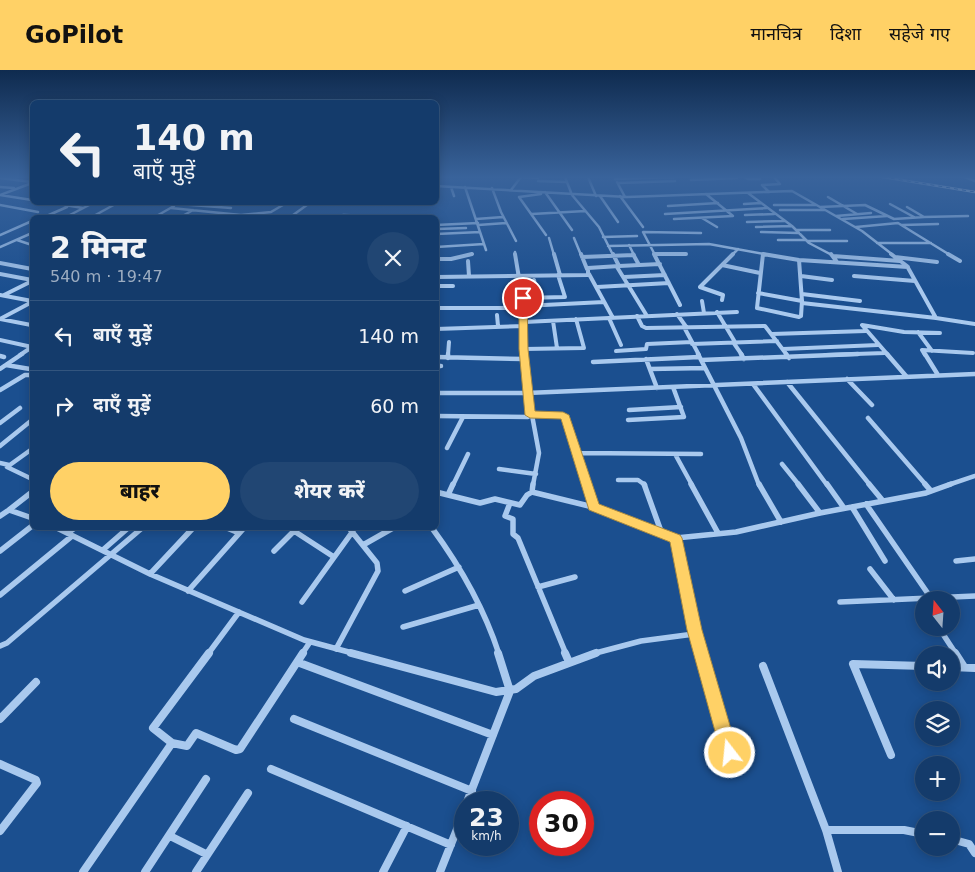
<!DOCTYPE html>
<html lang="hi">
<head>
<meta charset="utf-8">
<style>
  body { margin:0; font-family:"DejaVu Sans","Noto Sans Devanagari",sans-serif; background:#214673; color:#f1f3f6; height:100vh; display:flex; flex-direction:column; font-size:19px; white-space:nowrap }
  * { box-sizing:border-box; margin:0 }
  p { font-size:16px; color:#9dadc1 }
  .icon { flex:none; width:28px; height:28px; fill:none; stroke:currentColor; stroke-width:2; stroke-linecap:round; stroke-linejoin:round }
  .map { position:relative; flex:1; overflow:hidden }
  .drawer { position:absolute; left:30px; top:145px; width:409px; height:315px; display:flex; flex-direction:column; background:#143b6b; border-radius:8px; box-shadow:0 2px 12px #0003,0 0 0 1px #33557e }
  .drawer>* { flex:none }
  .guide { position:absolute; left:30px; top:30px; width:409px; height:105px; border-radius:8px; box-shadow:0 2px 12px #0003,0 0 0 1px #33557e; background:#143b6b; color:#f1f3f6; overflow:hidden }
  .needle { width:32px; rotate:343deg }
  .buttons { position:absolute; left:915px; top:521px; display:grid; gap:10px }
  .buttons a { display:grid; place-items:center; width:45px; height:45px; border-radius:50%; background:#143b6b; box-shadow:0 2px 12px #0003,0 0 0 1px #33557e; font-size:25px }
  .speed { position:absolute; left:454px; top:721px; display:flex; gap:10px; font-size:25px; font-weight:700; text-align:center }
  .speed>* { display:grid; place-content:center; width:65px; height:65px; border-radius:50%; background:#143b6b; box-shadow:0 2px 12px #0003,0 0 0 1px #33557e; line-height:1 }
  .speed small { font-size:12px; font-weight:400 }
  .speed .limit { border:8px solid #d22; background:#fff; color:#111 }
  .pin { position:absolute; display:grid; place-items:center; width:42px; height:42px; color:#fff; margin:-21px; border:2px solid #fff; border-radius:50%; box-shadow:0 1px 5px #0007 }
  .me { position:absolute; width:55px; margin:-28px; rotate:344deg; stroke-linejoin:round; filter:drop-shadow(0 0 4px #0008) }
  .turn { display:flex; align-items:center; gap:18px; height:105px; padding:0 20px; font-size:22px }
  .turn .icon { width:65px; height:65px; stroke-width:2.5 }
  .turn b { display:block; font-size:35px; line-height:42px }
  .round { display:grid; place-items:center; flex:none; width:52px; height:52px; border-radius:26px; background:#214673 }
  .overview { display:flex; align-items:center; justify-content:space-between; height:85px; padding:0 20px }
  h1 { font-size:30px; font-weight:800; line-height:38px }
  .primary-button { display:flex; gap:10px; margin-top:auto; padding:10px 20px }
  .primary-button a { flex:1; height:58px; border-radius:30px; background:#ffd166; color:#111; font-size:20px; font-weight:800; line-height:58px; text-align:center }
  .primary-button a+a { background:#214673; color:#f1f3f6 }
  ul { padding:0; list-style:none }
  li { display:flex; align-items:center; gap:15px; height:70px; padding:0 20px; border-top:1px solid #33557e }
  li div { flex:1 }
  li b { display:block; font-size:19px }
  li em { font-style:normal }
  header { display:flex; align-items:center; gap:30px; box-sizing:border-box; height:70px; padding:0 25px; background:#ffd166; color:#111 }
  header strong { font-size:24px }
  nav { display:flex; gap:28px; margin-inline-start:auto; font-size:18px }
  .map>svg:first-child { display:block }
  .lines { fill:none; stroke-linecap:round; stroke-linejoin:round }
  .street-far4 { stroke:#a9c9ee; stroke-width:2.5 }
  .street-far3 { stroke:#a9c9ee; stroke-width:4 }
  .street-far2 { stroke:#a9c9ee; stroke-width:4.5 }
  .street-far1 { stroke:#a9c9ee; stroke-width:5.5 }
  .street { stroke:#a9c9ee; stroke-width:8 }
  .rail-casing { stroke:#fff; stroke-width:2.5 }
  .rail { stroke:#1b4f8f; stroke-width:1; stroke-dasharray:4; stroke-linecap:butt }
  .route { fill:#ffd166; stroke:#a68842 }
</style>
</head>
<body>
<header>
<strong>GoPilot</strong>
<nav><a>मानचित्र</a><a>दिशा</a><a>सहेजे गए</a></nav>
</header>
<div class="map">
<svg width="975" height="802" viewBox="0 0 975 802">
  <rect width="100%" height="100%" fill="#1b4f8f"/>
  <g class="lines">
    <path class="street-far4" d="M523,107L538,108
      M565,107L572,125L599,157L613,185
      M588,107L596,126
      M745,107L748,109H760
      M965,107L975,111
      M0,108L32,112
      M615,109L674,107
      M691,110L737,108
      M538,111L567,112
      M617,112L625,127
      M618,113L675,111
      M436,116L627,127L792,121L862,161L893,185
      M0,117L14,118
      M451,117L454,126
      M465,117L486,180
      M492,118L501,142L516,171
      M511,120L521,107
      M545,122L572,160
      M769,122L762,115L780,114L774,107
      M748,123L792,156L809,173L832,185
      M541,124L519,127L546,165
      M0,125L32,113
      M0,125L32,130
      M600,126L618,152
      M620,126L643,157
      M828,127L857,144
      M46,132L83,138
      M233,132L238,133
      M178,134L231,138
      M744,134L761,133
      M890,134L914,147
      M0,135L38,142
      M774,135H816
      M668,136L718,133
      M820,137L865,135L894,149L924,147L907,137
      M171,138L241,145L237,148
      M780,140H825
      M532,144L585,141
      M665,144L767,138
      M241,145L271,142L288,132
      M745,145L774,144
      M836,146L871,143
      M923,147L968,146
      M42,148L67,137
      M64,148L95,132
      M90,148L119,132
      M122,148L124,147
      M153,148L174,136
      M179,148L193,140
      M289,148L311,132
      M339,148L343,145L373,146
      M702,148L717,157
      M476,149L503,147
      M674,149L733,146L706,124
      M843,149L887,146
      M747,152L784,151
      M436,155L478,153
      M478,155L506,153
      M902,155L938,154
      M756,157L792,156
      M856,157L898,153L950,185
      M436,159L466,158
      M796,160H830
      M761,162L799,163
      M436,164L480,162
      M0,165L32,151
      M603,167L637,166
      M549,168L554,185
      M574,168L581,185
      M17,170L32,175
      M778,170H805
      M808,171H847
      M877,173H931
      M629,175L634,185
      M608,176L709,174L770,185
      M0,177L32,163
      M436,177L484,174
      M515,182V185
      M655,184H686
      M469,185L472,184
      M655,185L643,162L701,163
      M732,185L738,179"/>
    <path class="street-far3" d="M515,184L524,238L525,285
      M554,184L560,205
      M581,184L587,199
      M633,184L639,195
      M654,184L680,235
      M655,184H686
      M763,184L799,190L908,197
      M763,184L757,238L799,247L801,246L802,231L799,190
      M831,184L837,192
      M891,184L907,196L936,248L975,254
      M948,184L960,191
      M833,186L900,191
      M582,187L634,185
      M895,187L937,192
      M436,189H451L472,184
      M468,191L469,206
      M0,193L32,199
      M722,195L760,203
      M619,196L660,194
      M617,197L647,246
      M0,204L32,210
      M589,204L613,248
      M801,206L832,210
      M854,206L915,211
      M436,207L588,205V198L619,196L613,184
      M624,207L665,205
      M534,210L538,227
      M436,216H453
      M597,217L669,213
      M758,223L802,231
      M802,224L860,231
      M0,225L32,231
      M4,225L32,211
      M523,228L565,227L558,205
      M722,230L723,225L700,217L733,184
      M702,231L704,243
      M802,233L936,248
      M524,236L604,232
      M436,238H524
      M717,242L735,272
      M677,244L687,258
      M497,245L498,256
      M637,246L642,256L646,258L765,256L787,285
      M609,248L621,275
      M0,249L32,232
      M0,249L31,255
      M553,251L557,278
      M524,252L737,242
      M684,257L699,285
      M436,259L524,256
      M918,262L932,281
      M772,264L866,261
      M0,270L32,277
      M733,272L742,285
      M692,274L777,271
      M524,279L584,278L576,249
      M783,279L878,275
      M616,281L646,279L647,274L692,272
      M20,285L32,277
      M448,285L449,272
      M825,285L885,283
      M888,285L862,255L904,262L940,263
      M925,285L922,280L973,283"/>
    <path class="street-far2" d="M524,284L528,323
      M698,284L741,368L759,415
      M741,284L744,289
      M786,284L789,288
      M887,284L906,306
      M925,284L938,305
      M0,286L4,287
      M436,287L524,289
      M448,288V284
      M646,289L657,318
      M701,290L858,284
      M593,292L699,287
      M6,295L30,299
      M436,296H441
      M0,299L22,284
      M650,299L705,298
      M847,309L872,335
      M787,312L870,415
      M753,314L827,415
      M0,320L25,305H32
      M436,323H527
      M629,340L681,337
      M530,345H563L566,347L587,415
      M532,345L539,383L533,415
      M436,346L528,347L530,345L527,323L975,304
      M868,348L926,415
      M628,350L684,347L673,317
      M0,353L20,338
      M0,376L32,350
      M447,378L463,347
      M32,379L7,397L32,409
      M577,383L701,384
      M675,384L692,415
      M0,393L9,395
      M782,394L799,415
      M499,399L536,404
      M618,410H638L645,415
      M453,415L468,384
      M948,415L975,406"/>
    <path class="street-far1" d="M586,414L593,437
      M644,414L662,464
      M691,414L718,463
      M759,414L781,452
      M798,414L820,443
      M827,414L844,438
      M869,414L883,431
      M925,414L931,421
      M32,422L9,440L32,448
      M436,422L480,433L495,429L520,435L527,425L532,422L593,437L676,468L736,462L820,443L926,423L951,414
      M532,422L533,414
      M448,425L453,414
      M510,433L505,446L513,449V464L518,468L566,584
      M866,434L931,528
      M852,437L885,491
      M0,446L9,440
      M57,458L150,504L304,570L356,584
      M227,458L239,463
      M432,458C460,496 484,538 499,584
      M294,461L334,487
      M69,462L75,458
      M363,475L393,458
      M104,479L128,458
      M0,481L32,456
      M274,481L297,458
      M956,491L975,489
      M870,499L894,530
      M150,504L193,458
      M538,517L575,507
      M188,521L244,458
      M405,521L459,497
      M0,525L72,466
      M302,532L353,461
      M840,532L975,526
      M403,557L479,535
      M939,558L956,584
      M695,562L701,584
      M0,576L7,573L142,458
      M336,579L378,501L377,493L349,458
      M208,584L239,542
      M302,584L310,572
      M592,584L641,571L694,564L676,468"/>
    <path class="street" d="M209,583L153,658L172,673L187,676L196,663L236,680L240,679L303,583
      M351,583L496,622L516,619L534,606L596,583
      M565,583L569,592
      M701,583L735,701
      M955,583L964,597
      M297,592L493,665
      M763,596L826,760L838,802
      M951,597L975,598
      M0,649L36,612
      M294,649L472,721
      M891,685L853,594L924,596
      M0,694L36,710L37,713L0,761
      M271,699L451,775
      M467,732L510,621L498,583
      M826,760H904L924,764
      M170,766L206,784
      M951,769L969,774L975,783
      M83,802L172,673
      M145,802L206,709
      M196,802L248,723
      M383,802L407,756
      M440,802L465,739"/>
    <g class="rail-casing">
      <path id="rail" d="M883,107L975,122"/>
    </g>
    <use href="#rail" class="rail"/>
  </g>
  <linearGradient id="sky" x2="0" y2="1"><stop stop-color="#0f2b4f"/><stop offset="0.49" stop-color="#39639b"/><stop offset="1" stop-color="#39639b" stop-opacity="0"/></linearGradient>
  <rect width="975" height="219" fill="url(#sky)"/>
  <path class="route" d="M523,225L527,228L528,279L535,341L563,342L569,345L599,434L680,465L682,468L702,560L738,683L736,689L730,691L723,689L721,683L687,560L670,472L589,440L561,349L530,348L525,345L519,279V228Z"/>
</svg>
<div class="buttons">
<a><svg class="needle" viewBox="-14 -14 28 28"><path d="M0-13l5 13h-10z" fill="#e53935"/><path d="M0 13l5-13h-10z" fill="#9dadc1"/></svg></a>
<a><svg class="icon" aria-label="sound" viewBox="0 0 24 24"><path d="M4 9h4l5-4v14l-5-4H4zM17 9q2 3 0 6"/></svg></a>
<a><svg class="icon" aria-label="layers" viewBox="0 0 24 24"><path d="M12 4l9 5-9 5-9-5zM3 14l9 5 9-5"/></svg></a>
<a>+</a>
<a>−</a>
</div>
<div class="speed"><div>23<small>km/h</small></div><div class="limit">30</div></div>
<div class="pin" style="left:523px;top:228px;background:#d93025"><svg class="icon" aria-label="arrive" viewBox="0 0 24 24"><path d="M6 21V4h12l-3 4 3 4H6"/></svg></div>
<svg class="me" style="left:730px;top:683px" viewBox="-20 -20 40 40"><circle r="17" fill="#ffd166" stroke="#fff" stroke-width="3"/><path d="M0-11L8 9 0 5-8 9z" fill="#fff"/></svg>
<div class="guide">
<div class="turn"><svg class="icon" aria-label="left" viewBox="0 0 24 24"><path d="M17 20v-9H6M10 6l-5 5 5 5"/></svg><div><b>140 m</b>बाएँ मुड़ें</div></div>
</div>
<section class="drawer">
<div class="overview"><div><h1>2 मिनट</h1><p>540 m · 19:47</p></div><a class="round"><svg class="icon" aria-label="close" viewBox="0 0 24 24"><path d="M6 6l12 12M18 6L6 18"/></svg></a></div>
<ul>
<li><svg class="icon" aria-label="left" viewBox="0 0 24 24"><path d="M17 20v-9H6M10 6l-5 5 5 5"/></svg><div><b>बाएँ मुड़ें</b></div><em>140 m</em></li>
<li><svg class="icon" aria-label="right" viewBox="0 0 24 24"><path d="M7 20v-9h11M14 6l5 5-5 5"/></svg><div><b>दाएँ मुड़ें</b></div><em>60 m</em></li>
</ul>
<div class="primary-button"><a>बाहर</a><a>शेयर करें</a></div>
</section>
</div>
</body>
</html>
